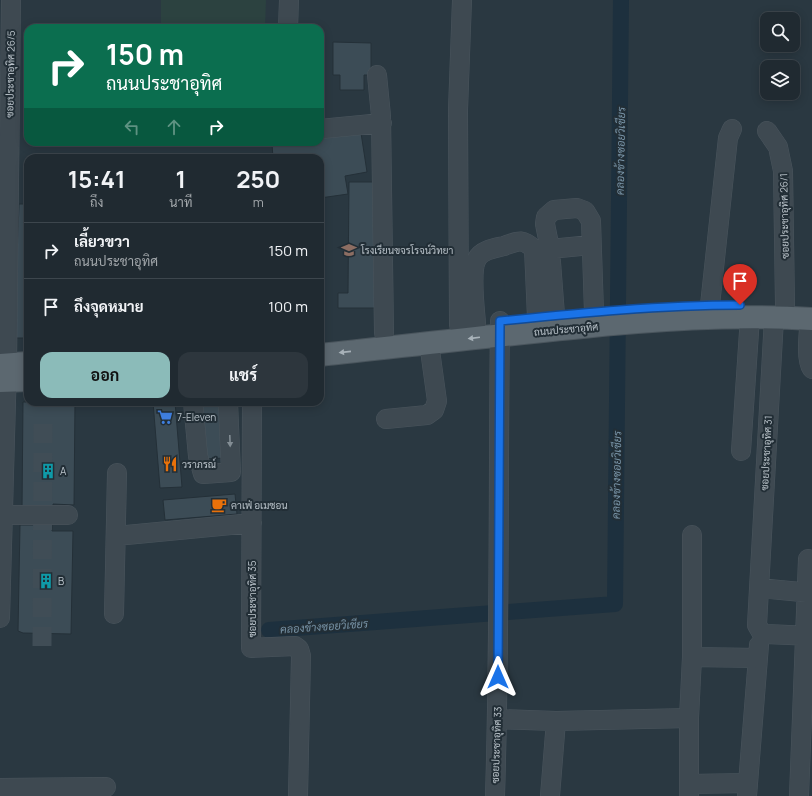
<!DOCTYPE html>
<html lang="th">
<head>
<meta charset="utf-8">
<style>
  body { margin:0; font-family:Manrope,Sarabun,sans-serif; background:#2d363d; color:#f1f3f6; height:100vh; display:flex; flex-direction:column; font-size:15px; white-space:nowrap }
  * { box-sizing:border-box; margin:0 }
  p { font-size:13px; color:#a2a7ab }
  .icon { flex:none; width:22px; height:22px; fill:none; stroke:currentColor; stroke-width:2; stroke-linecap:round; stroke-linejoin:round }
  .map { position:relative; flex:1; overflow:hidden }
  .panel { position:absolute; left:24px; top:154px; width:300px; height:252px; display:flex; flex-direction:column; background:#202a31; border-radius:12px; box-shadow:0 2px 10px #0003,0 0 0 1px #3d464d }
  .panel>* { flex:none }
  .banner { position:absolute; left:24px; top:24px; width:300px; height:122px; border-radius:12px; box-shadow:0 2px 10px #0003,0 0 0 1px #3d464d; background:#0b6e4f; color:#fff; overflow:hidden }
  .tools { position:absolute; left:760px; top:12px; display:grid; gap:8px }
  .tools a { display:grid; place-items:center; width:40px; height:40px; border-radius:8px; background:#202a31; box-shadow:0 2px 10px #0003,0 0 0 1px #3d464d; font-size:20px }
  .pin { position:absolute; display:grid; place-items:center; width:34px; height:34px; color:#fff; margin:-41px -17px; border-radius:50% 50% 50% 0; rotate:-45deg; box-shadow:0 0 4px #0007 }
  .pin .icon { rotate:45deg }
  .me { position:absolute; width:44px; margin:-22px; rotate:0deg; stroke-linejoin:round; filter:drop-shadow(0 0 3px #0008) }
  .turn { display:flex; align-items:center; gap:14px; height:84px; padding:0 16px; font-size:18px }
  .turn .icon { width:52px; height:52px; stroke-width:2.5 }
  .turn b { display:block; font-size:28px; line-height:34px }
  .lanes { display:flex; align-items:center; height:38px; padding:0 16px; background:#0003; justify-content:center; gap:20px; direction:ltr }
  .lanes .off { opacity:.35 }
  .eta { display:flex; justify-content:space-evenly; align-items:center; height:68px; text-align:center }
  .eta b { font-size:24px; font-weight:700; line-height:28px }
  .cta { display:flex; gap:8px; margin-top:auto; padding:8px 16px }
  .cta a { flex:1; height:46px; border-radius:12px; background:#8bbbb9; color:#111; font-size:16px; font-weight:700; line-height:46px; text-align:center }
  .cta a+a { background:#2d363d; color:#f1f3f6 }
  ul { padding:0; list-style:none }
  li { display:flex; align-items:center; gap:12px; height:56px; padding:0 16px; border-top:1px solid #3d464d }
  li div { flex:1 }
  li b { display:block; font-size:15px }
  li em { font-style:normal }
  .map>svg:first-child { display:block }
  .green { fill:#2c4240 }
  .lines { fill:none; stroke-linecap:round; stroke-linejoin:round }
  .canal { stroke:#1d303e; stroke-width:16 }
  .building { fill:#3c4c56; stroke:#243038 }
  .minor-tunnel { stroke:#404d56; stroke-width:19; stroke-dasharray:19 10; stroke-linecap:butt }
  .minor-casing { stroke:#4a555d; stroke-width:20 }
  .major-casing { stroke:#4a555d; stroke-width:24 }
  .minor { stroke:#3e4951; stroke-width:19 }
  .major { stroke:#5c6870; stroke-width:22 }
  .oneway { fill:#a8b2b9 }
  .oneway2 { fill:#838d94 }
  .route-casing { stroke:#114b97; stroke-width:10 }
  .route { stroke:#1a73e8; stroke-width:7 }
  .labels { text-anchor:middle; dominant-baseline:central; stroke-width:4; stroke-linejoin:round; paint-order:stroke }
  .street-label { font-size:10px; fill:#bbc4cb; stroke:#222e36 }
  .poi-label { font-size:10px; fill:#bbc4cb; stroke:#222e36; text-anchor:start }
  .water-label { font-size:11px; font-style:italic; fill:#7893a6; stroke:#222e36 }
</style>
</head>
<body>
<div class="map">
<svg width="812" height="796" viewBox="0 0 812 796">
  <rect width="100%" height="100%" fill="#2a3841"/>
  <path class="green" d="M161,0H266L265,28H161Z"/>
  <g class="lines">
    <path class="canal" d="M269,630L615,604L621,0"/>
  </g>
  <path class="building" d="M333,42L371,43V75H364V90H340V75H333Z
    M361,133L367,172L345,176L348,194L320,198V158H273L272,144L291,142H320V138Z
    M349,182H377L375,308H338V293H348Z
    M19,204H28V338H14Z
    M23,402H75L74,505L53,504V509H22Z
    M153,402H175L182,487L160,488Z
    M200,402H223L226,458L203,459Z
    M235,494L237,514L165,520L163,500Z
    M20,525H52V531H73L71,634L23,633L18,631Z"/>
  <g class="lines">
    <path class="minor-tunnel" d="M42,646L43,417"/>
    <g class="minor-casing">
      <path id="minor" d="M288,28L289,0
        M377,75L381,116L384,333
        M320,129L382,123
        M767,131L778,147L783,171L785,305
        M550,249L591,245
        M710,305L728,138L732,129
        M555,315L550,249L545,224L546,217L554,210L577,208L585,211L591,221L594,312
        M774,318L757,625L761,632L766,634L812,636
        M810,319C809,332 805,358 812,369
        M476,323C475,309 470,271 477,259C481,250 495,248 504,246C518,241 522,238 534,249L537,317
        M459,325L458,110L462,0
        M193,402L198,456L203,474L231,472L228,402
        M252,402L251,648L295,646L299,649L301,656L298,796
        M386,419L427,415L434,410L437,401L429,343
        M741,451L750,317
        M4,515H68
        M116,536L252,523
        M759,588L812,593
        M114,614L117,473
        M0,618L7,365L11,0
        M692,657L758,658
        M497,719L556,721L689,718
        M689,784L748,783
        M0,788L106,787
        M495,796C500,638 498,479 500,321
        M550,796L556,721
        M689,796V718L692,657V535
        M747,796L759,645
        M799,796L808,559"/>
    </g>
    <g class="major-casing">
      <path id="major" d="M320,355C404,346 489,336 573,328C652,320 732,314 812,319
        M0,365L28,363
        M0,381L28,380"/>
    </g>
    <use href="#minor" class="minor"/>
    <use href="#major" class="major"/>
  </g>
  <defs><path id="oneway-solid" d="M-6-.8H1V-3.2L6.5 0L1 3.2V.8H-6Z"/></defs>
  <g class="oneway">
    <use href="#oneway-solid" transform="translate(474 338) rotate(173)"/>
    <use href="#oneway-solid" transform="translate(345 352) rotate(174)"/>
  </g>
  <use class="oneway2" href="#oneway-solid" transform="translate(230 441) rotate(88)"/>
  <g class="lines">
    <g class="route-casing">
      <path id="route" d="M498,677L500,321C580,313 660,305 740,305"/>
    </g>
    <use href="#route" class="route"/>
  </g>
  <defs>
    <g id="school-bare" transform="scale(1.2)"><path d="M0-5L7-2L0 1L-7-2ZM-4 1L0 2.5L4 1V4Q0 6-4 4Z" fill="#8d6e63" stroke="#222e36" stroke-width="2.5" paint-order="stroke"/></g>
    <g id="supermarket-bare" transform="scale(1.2)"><path d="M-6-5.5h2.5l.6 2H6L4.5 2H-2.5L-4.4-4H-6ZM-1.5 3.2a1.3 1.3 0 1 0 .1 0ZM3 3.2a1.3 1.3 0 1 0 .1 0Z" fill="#3f7fe0" stroke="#222e36" stroke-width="2.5" paint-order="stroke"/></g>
    <g id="restaurant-bare" transform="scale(1.2)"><path d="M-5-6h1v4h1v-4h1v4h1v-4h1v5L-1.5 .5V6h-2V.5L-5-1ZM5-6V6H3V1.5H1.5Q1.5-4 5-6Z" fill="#e8710a" stroke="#222e36" stroke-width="2.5" paint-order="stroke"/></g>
    <g id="building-bare" transform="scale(1.2)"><path d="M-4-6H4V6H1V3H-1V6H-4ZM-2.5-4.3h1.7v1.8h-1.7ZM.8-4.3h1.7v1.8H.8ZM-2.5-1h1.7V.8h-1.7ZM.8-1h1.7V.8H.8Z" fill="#0f9aa8" stroke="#222e36" stroke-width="2.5" paint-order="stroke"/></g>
    <g id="cafe-bare" transform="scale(1.2)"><path d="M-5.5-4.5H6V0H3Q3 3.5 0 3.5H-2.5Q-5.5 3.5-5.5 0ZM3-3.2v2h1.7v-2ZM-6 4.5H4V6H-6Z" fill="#e8710a" stroke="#222e36" stroke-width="2.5" paint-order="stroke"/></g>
  </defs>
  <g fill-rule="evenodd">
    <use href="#school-bare" x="349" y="250"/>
    <use href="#supermarket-bare" x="165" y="417"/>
    <use href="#restaurant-bare" x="170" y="464"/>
    <use href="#building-bare" x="48" y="471"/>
    <use href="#cafe-bare" x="219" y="505"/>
    <use href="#building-bare" x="46" y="581"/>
  </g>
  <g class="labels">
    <g class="street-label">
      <text transform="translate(10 74) rotate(-89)">ซอยประชาอุทิศ 26/5</text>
      <text transform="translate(784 216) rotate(-91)">ซอยประชาอุทิศ 26/1</text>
      <text transform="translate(566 329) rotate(-5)">ถนนประชาอุทิศ</text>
      <text transform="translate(766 453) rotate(-87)">ซอยประชาอุทิศ 31</text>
      <text transform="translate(252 599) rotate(-90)">ซอยประชาอุทิศ 35</text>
      <text transform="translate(496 745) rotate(-88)">ซอยประชาอุทิศ 33</text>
    </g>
    <g class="poi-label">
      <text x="361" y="250">โรงเรียนขจรโรจน์วิทยา</text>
      <text x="177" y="417">7-Eleven</text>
      <text x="182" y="464">วราภรณ์</text>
      <text x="60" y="471">A</text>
      <text x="231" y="505">คาเฟ่ อเมซอน</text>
      <text x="58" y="581">B</text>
    </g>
    <g class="water-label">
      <text transform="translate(620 151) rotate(-89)">คลองข้างซอยวิเชียร</text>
      <text transform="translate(616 475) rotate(-89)">คลองข้างซอยวิเชียร</text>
      <text transform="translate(324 626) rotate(-4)">คลองข้างซอยวิเชียร</text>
    </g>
  </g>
</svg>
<div class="tools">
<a><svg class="icon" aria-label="search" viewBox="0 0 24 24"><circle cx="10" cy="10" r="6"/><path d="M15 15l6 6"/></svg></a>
<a><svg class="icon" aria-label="layers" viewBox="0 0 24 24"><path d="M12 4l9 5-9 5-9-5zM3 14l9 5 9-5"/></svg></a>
</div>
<div class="pin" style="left:740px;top:305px;background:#d93025"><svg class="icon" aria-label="arrive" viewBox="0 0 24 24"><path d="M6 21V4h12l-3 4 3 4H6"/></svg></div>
<svg class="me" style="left:498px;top:677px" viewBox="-20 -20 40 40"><path d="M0-17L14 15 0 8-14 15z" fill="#1a73e8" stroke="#fff" stroke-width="4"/></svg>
<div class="banner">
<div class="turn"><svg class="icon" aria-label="right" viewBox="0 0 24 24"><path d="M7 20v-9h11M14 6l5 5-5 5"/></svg><div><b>150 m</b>ถนนประชาอุทิศ</div></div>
<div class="lanes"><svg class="icon off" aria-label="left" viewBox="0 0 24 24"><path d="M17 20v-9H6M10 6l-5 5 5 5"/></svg><svg class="icon off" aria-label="ahead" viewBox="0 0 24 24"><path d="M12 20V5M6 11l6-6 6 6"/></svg><svg class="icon" aria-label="right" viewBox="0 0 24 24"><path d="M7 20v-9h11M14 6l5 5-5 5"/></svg></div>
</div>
<section class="panel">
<div class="eta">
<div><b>15:41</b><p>ถึง</p></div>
<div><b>1</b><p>นาที</p></div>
<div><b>250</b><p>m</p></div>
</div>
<ul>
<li><svg class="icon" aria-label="right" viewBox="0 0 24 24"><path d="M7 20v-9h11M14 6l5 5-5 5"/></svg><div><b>เลี้ยวขวา</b><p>ถนนประชาอุทิศ</p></div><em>150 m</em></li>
<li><svg class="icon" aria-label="arrive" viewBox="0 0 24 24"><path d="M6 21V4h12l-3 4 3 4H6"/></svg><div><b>ถึงจุดหมาย</b></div><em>100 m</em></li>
</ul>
<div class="cta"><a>ออก</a><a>แชร์</a></div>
</section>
</div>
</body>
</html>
